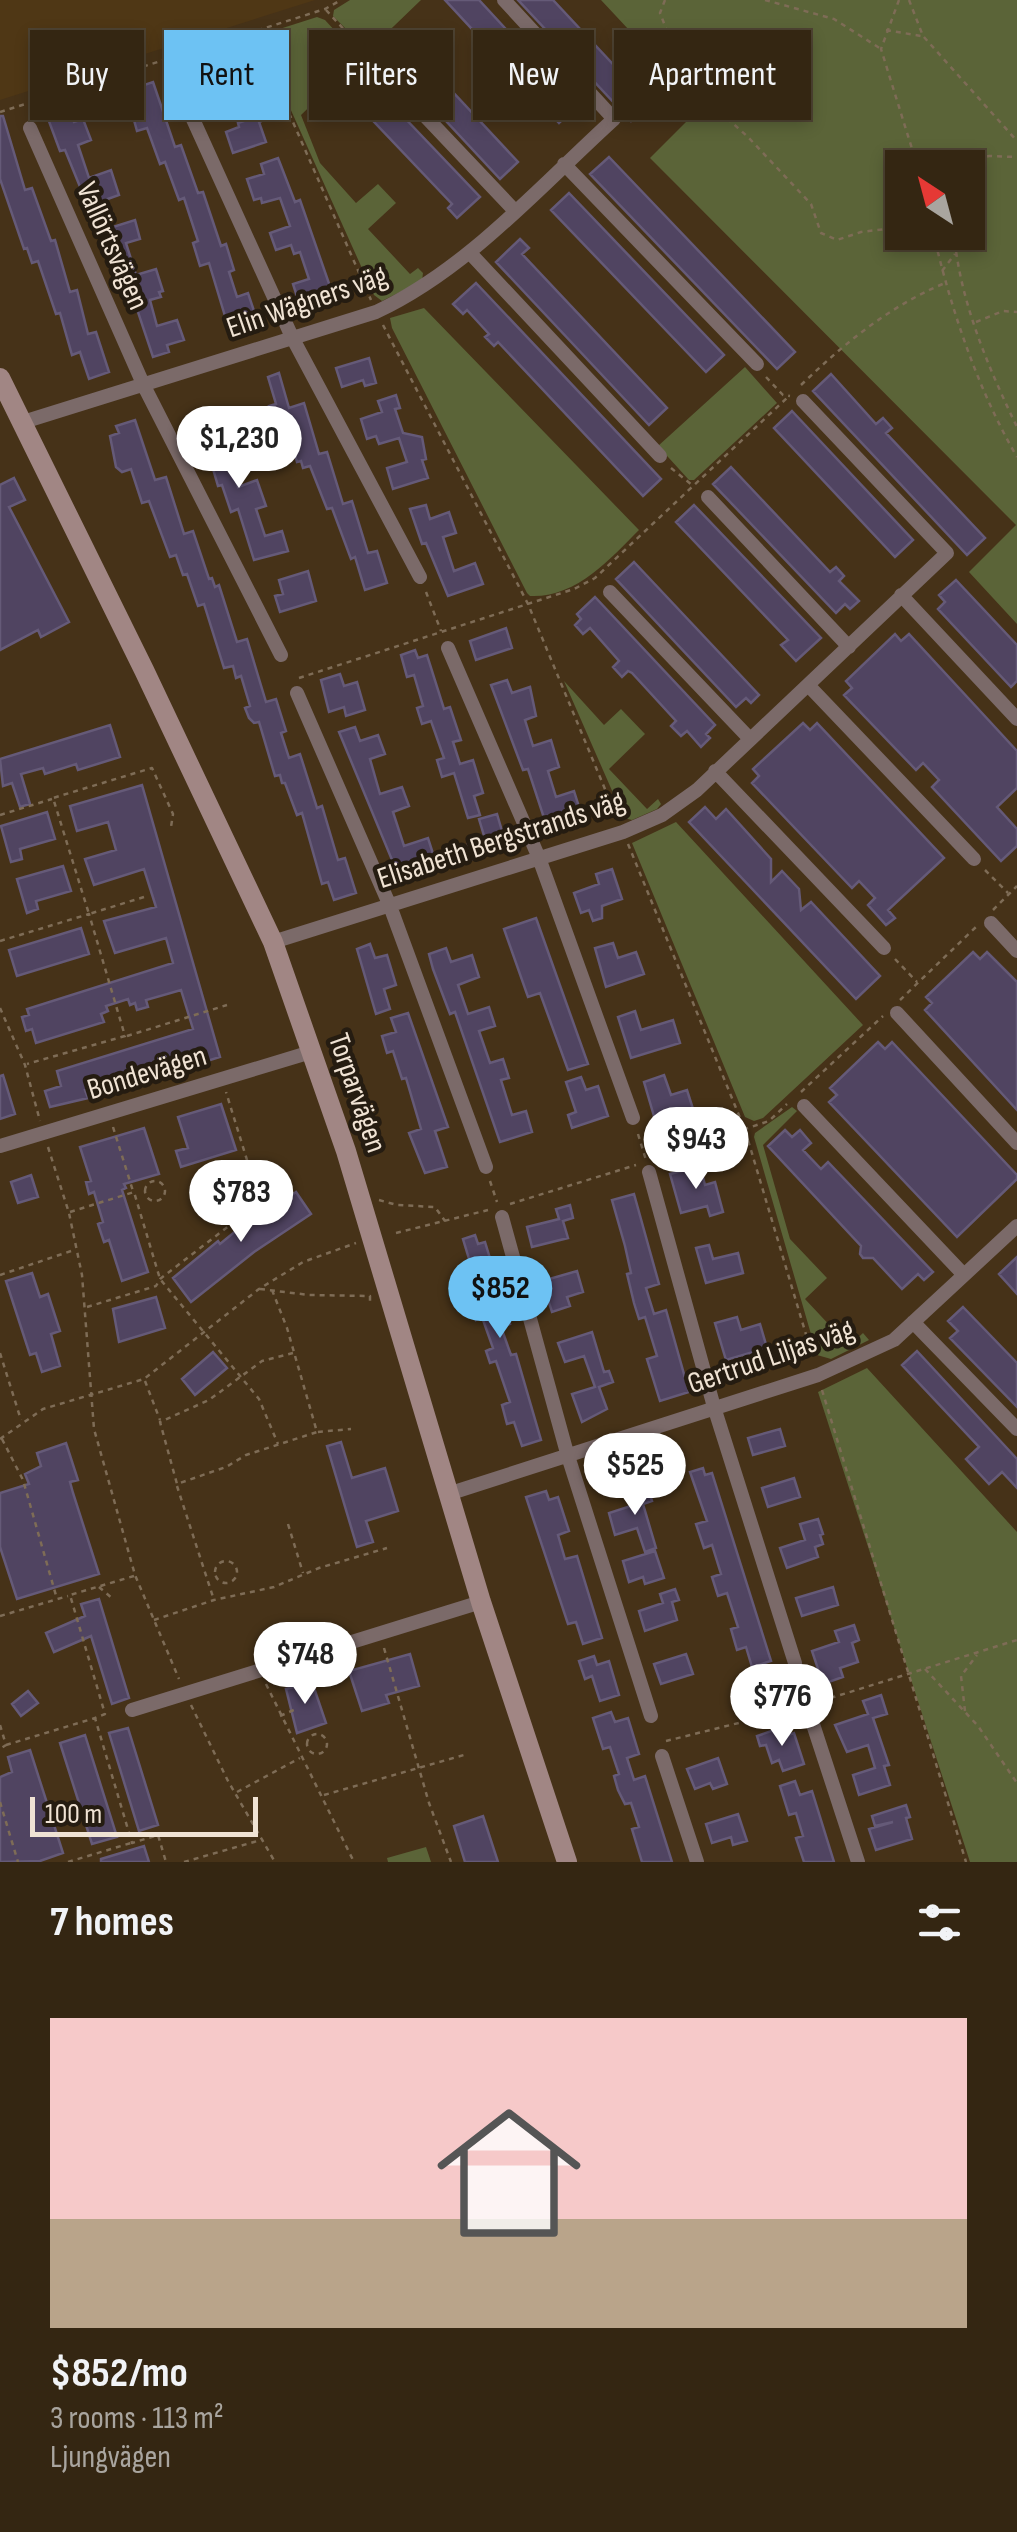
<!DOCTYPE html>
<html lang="en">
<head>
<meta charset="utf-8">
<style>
  body { margin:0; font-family:"Sofia Sans Condensed",sans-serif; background:#3c2e1b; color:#f1f3f6; height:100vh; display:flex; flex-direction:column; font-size:38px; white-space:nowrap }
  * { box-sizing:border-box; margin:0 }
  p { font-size:32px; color:#a9a59f }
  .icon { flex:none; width:55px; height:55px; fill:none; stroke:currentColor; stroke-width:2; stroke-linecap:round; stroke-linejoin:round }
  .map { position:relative; height:1862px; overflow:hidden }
  .drawer { display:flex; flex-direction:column; background:#342612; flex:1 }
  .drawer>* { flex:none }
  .top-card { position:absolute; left:30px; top:30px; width:958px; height:90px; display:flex; gap:20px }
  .needle { width:65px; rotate:324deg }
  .controls { position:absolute; left:885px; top:150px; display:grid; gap:20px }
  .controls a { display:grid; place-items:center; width:100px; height:100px; border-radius:0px; background:#342612; box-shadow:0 5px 15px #0003,0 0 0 2px #4e4332; font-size:50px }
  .scale { position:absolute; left:30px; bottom:25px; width:228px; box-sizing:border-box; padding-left:10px; border:5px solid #f0e3d4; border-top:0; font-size:28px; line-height:35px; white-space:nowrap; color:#f0e3d4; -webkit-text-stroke:8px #251c11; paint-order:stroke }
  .price { position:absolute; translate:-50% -85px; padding:0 22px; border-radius:35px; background:#fff; color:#222; font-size:32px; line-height:65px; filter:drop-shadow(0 2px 5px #0008) }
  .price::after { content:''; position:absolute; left:50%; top:60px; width:30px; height:22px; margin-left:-15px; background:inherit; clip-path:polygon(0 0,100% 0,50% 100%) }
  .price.active { background:#6dc2f3; color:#111 }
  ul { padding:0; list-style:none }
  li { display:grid; align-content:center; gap:20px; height:530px; padding:0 50px }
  li span { display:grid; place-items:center; height:310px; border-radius:0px; color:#555 }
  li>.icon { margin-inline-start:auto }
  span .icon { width:180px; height:180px; fill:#fffc; stroke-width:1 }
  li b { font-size:42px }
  h2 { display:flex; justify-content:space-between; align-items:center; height:120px; padding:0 50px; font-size:42px }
  .pill { padding:0 35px; border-radius:0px; background:#342612; box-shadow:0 5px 15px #0003,0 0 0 2px #4e4332; font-size:35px; line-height:90px }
  .pill.active { background:#6dc2f3; color:#111 }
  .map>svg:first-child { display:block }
</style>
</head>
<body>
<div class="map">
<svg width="1017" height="1862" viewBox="0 0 1017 1862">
  <rect width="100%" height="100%" fill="#463218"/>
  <!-- built -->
  <path fill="#4f3715" d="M0 0H315L0 100Z"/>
  <!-- green -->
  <path fill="#5b6438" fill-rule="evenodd" d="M350 0H421L368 51 333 16 334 10Z
    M601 0H1017V624L969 572 1016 525 650 158 701 107ZM902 168H968V232H902Z
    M317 17 325 20 360 58 301 115 320 163 356 203 378 184 396 203 368 229 410 274 418 268 423 273 422 281 382 301 374 295 263 48 262 41 267 33Z
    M424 308 639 530C609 560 576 598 530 596L527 593 392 328 390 318Z
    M745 367 777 403 694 480H689L658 446Z
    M564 681 604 725 621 709 645 734 609 769 647 809 658 799 661 804 657 809 632 820 624 818Z
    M676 822 863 1025 763 1118 754 1121 745 1117 632 843Z
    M792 1107 797 1111 763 1145 790 1239 827 1278 805 1299 849 1346 863 1333 869 1340 831 1359 817 1355 754 1137 755 1133Z
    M867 1368 1017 1532V1862H970L818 1392Z
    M426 1847 431 1862H388L387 1858Z"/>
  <!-- building -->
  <path fill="#504461" stroke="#655a78" stroke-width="2.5" d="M445 0H479L577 106 559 123Z
    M518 0H553L650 104 631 121Z
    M397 32 518 162 500 179 379 49Z
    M235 56 246 95 211 106 203 82 223 75 218 62Z
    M358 69 480 197 457 218 448 208 452 204 340 86Z
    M153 82 175 147 181 145 198 193 203 192 221 246 226 244 234 270 229 272 237 297 248 293 259 326 238 333 232 314 225 316 209 263 200 266 193 243 198 241 184 198 179 200 165 162 160 164 147 128 137 131 126 91Z
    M260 106 264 120 259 122 266 142 233 153 226 132 239 127 238 123 247 120 244 111Z
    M63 109 66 118 71 116 74 122 83 119 91 140 78 145 89 178 111 170 119 195 102 201 109 221 96 226 65 150 60 151 47 116Z
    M0 116H3L25 190 32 188 51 241 55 240 70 292 77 290 88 334 96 332 109 372 89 379 80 352 72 355 60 313 56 314 38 261 32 263 27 248 24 249 0 179Z
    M609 157 795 352 777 369 590 174Z
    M278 158 295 202 300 200 333 295 330 296 332 301 319 305 317 300 300 306 293 284 309 279 300 252 294 254 291 245 276 250 270 233 290 226 280 198 262 203 261 198 254 200 247 179 264 174 261 164Z
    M569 193 724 355 706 372 551 210Z
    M135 220 140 239 126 243 136 275 156 269 163 291 159 292 161 297 150 300 157 326 177 320 184 340 167 345 169 352 153 357 134 300 128 302 121 281 118 282 100 231Z
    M520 239 529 248 522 254 667 408 649 425 496 262Z
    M476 283 661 479 643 496 498 342 494 346 485 337 489 334 467 310 463 314 453 304Z
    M369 358 376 383 365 386 363 380 342 387 336 368Z
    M279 373 289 408 304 403 319 454 327 452 343 504 352 501 368 553 377 551 387 583 365 590 355 557 351 559 332 508 327 509 310 466 303 468 301 461 297 462 287 429 280 431 277 421H274L269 406 276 404 268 377Z
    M831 374 876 424 883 418 892 428 886 433 985 538 967 555 813 391Z
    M396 395 400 408 395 409 403 433 422 437 426 459 422 460 428 478 393 489 387 468 407 462 399 438 379 444 376 436 367 439 361 419 382 412 378 401Z
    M792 411 913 540 895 557 774 428Z
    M135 420 155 480 166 477 184 534 193 531 209 579 212 578 215 587 219 585 237 642 247 639 266 702 276 699 286 731 281 733 289 758 300 754 317 808 322 806 338 860 345 858 356 893 334 900 328 882 322 884 302 813 297 815 285 783H282L280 775 275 776 259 722 254 723 249 718 245 708 250 706 241 676 236 678 233 666 224 668 204 604 198 606 187 574 183 575 176 555 170 557 149 501 142 503 131 469 122 472 116 467 110 436 119 433 116 426Z
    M215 421 220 437 231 433 239 459 231 462 238 487 257 480 266 506 256 509 265 536 282 531 288 551 254 560 238 509 231 512 222 485 218 486 211 462 205 463 194 428Z
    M731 467 830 572 836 567 844 576 839 581 859 601 850 609 845 604 836 613 713 484Z
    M14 478 25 500 9 507 69 622 41 637 38 630 0 650V485Z
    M426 505 430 519 449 512 456 533 443 537 454 571 475 563 483 584 448 596 426 543 422 544 410 509Z
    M694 505 821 638 796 661 781 645 788 640 676 522Z
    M634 562 759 695 751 703 746 698 736 707 616 579Z
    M308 571 316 601 280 612 275 596 283 594 279 580Z
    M956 580 1017 645V681L1011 687 938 609 945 602 939 595Z
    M595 597 715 725 706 734 710 738 701 747 687 731 681 736 671 726 676 721 632 673 628 671 622 677 613 667 619 661 590 628 583 634 575 625 581 619 577 614Z
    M506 628 512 648 476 660 470 641Z
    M895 634 901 641 909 634 1017 751V788L997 807 1017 829V846L1001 861 932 787 939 780 923 763 916 770 844 695 852 688 846 681Z
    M415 650 418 658 427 655 444 709 450 707 461 740 453 742 460 764 473 760 483 793 474 796 480 815 468 818 454 773 442 777 437 760 444 758 431 721 422 724 417 708 423 706 414 675 407 677 401 655Z
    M340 674 344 686 357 682 365 710 346 716 344 707 329 712 321 680Z
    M507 680 512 693 530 687 536 716 525 720 533 746 551 740 559 767 548 771 556 797 574 791 584 823 562 830 559 821 546 824 528 769 523 770 491 685Z
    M803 723 810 730 817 723 944 858 888 910 895 918 886 925 868 905 875 898 859 881 852 888 752 783 759 776 753 769Z
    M110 725 120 757 78 770 76 764 45 774 43 768 21 774 30 804 20 807 12 783 3 786 0 759Z
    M355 727 360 741 378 735 385 754 370 759 380 794 402 787 409 806 393 812 404 846 428 838 435 860 397 872 339 732Z
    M142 785 220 1057 121 1088 118 1080 85 1090 88 1098 50 1107 45 1091 61 1086 57 1071 193 1029 181 990 146 1000 148 1007 137 1010 135 1003 130 1005 128 999 106 1006 108 1011 101 1014 104 1022 36 1043 32 1029 26 1031 22 1017 29 1015 27 1009 173 963 166 938 115 953 104 921 156 907 144 869 94 885 85 859 116 850 108 822 77 831 70 806Z
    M705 807 716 819 726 809 771 859V882L782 871 799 889 801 910 811 902 880 976 856 999 689 822Z
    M47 812 55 839 20 849 22 859 11 862 1 826Z
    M497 814 507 848 473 859 468 844 485 839 479 819Z
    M63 866 71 891 36 901 38 909 27 913 17 879Z
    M612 869 622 899 602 906V918L593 921 589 910 581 913 574 893 599 884 596 874Z
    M536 918 588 1064 568 1070 540 993 528 997 504 929Z
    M81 928 89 954 17 976 9 950Z
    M613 943 618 958 636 952 644 974 606 987 595 948Z
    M370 944 375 958 387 955 396 985 384 989 390 1009 376 1014 357 949Z
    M446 948 451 962 472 955 479 977 458 985 468 1014 489 1007 495 1026 479 1031 490 1063 503 1059 509 1078 501 1080 512 1115 526 1111 532 1132 500 1142 455 1012 450 1014 433 969 429 954Z
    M973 952 980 959 987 952 1017 982V1110L925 1010 932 1003 926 997Z
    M635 1011 641 1030 673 1020 680 1043 631 1058 618 1017Z
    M408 1013 448 1127 435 1131 447 1167 425 1173 409 1133 421 1129 406 1078 402 1079 393 1051 387 1053 382 1036 396 1032 391 1018Z
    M878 1042 885 1049 892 1042 1017 1175V1179L957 1237 829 1102 837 1095 830 1088Z
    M3 1075 15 1114 0 1119V1076Z
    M664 1075 671 1095 687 1090 693 1109 685 1124 676 1127 665 1120 656 1123 644 1082Z
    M581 1077 586 1090 598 1086 608 1116 572 1128 568 1115 576 1112 566 1082Z
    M221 1104 236 1150 181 1167 176 1151 188 1148 178 1117Z
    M144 1128 159 1174 124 1184 126 1188 122 1190 148 1272 122 1281 109 1240 104 1242 98 1224 103 1222 94 1192 89 1194 86 1182 91 1181 80 1147Z
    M785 1130 792 1137 800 1130 811 1143 803 1150 821 1169 828 1162 933 1272 924 1280 918 1274 902 1289 873 1258H863L860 1254 861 1246 768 1146Z
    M700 1166 705 1185 715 1182 723 1212 710 1216 707 1206 681 1213 670 1174Z
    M31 1175 38 1197 18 1203 11 1182Z
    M296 1192 311 1214 254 1252 191 1302 173 1278 218 1241 220 1244 237 1230 235 1227 284 1196 286 1199Z
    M634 1194 659 1284 646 1288 654 1314 666 1310 689 1392 660 1401 647 1359 657 1356 645 1317 639 1319 634 1303 627 1274 631 1273 625 1246 612 1200Z
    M570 1205 573 1218 563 1221 568 1238 532 1247 527 1227 559 1219 556 1209Z
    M475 1235 478 1244 485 1242 510 1324 501 1327 511 1355 516 1354 541 1440 522 1446 514 1422 507 1424 502 1405 510 1402 496 1361 490 1363 486 1351 493 1348 482 1317 476 1320 468 1296 479 1292 463 1239Z
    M709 1245 713 1259 738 1253 743 1273 706 1283 696 1248Z
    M1017 1257V1294L999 1274Z
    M577 1271 583 1292 567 1297 570 1306 552 1312 542 1281Z
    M32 1273 40 1297 48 1294 60 1331 51 1334 60 1366 42 1372 36 1353 30 1355 6 1281Z
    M156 1297 165 1328 119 1342 113 1309Z
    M963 1307 1017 1363V1407L950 1338 958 1331 948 1321Z
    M737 1317 741 1330 760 1324 767 1348 726 1360 715 1323Z
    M592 1332 604 1372 609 1371 613 1382 599 1387 607 1409 582 1422 572 1394 595 1387 584 1356 565 1362 558 1343Z
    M917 1351 1017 1459V1488L1002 1472 989 1484 966 1459 979 1447 902 1365Z
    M213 1352 227 1368 195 1395 182 1379Z
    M780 1429 785 1446 753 1455 748 1438Z
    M341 1442 352 1478 385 1468 398 1511 366 1521 373 1542 357 1547 327 1446Z
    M66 1443 78 1480 70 1482 73 1493 99 1574 17 1599 0 1547V1493L29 1484 25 1474 41 1466 37 1453Z
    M703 1468 705 1475 712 1473 771 1661 752 1667 746 1647 737 1650 731 1629 738 1627 727 1593 718 1596 712 1577 721 1574 712 1545 704 1548 696 1524 707 1521 690 1472Z
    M794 1478 800 1497 768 1507 762 1488Z
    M647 1486 652 1501 643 1504 656 1548 645 1552 637 1528 615 1535 609 1513 634 1505 630 1491Z
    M546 1491 549 1500 558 1497 569 1531 558 1535 565 1559 577 1556 602 1638 583 1644 576 1622 568 1624 526 1497Z
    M818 1519 823 1534 820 1535 823 1544 815 1547 818 1557 787 1568 780 1548 805 1540 800 1524Z
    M655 1551 664 1578 645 1584 643 1577 629 1582 623 1561Z
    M833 1587 838 1605 802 1616 796 1598Z
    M675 1589 679 1600 672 1602 677 1620 645 1631 639 1611 663 1603 660 1594Z
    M99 1599 129 1698 112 1704 91 1636 54 1652 46 1633 85 1616 81 1604Z
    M854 1625 859 1640 852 1643 858 1662 840 1668 843 1677 823 1684 812 1651 839 1642 835 1631Z
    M410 1654 419 1686 386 1695 389 1703 362 1711 349 1671Z
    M686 1654 693 1674 661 1684 654 1664Z
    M594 1656 597 1665 609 1661 619 1695 600 1701 592 1676 585 1679 579 1661Z
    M312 1682 326 1723 297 1733 286 1689Z
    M28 1691 38 1703 21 1716 12 1704Z
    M881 1695 887 1714 873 1718 889 1765 884 1766 890 1785 859 1795 853 1775 875 1768 868 1745 847 1752 835 1725 868 1714 863 1701Z
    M611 1712 615 1722 628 1718 639 1754 627 1758 634 1780 645 1776 672 1862H642L632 1829 639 1827 631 1803 625 1804 618 1790 614 1776 619 1774 610 1747 603 1749 593 1718Z
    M128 1728 158 1825 139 1831 109 1733Z
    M780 1728 782 1737 794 1733 804 1764 783 1771 779 1760 772 1763 766 1745 760 1746 757 1736Z
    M85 1735 117 1837 92 1844 60 1743Z
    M30 1750 63 1853 40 1861 0 1862V1777L12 1772 8 1757Z
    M718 1758 727 1784 713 1789 710 1783 695 1789 687 1769Z
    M795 1781 800 1795 812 1791 834 1862H804L796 1838 803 1836 796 1813 789 1815 780 1786Z
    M906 1805 910 1817 906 1818 912 1839 876 1850 869 1829 893 1822 875 1826 872 1816Z
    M738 1814 747 1841 733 1845 731 1837 712 1843 706 1824Z
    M483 1816 498 1862H465L454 1826Z
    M144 1846 149 1862H101V1859Z"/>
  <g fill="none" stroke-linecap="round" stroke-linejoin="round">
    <!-- path -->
    <path stroke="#7e6c56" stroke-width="2.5" stroke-dasharray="5 5" stroke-linecap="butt" d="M665 0 660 13 667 31 712 95 717 109 748 137 811 204 821 233 837 240 861 232 902 227
      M765 0 834 19 881 49
      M899 0 881 49 918 168
      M909 0 923 36 1017 141
      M326 10 361 48
      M886 30 921 36
      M253 31 371 300
      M0 112 325 9 341 0
      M961 168 965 162 989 156 1017 157
      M933 232C951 309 977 388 1017 457
      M954 232C959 299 988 367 1017 427
      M942 271 955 254
      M976 322 1003 311 1017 312
      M383 325 528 604 617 818
      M766 377 783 395 790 396
      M801 385C845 343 888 307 945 283
      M671 468 692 485
      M426 592 441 631
      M299 678 574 589 595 578 788 397
      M0 815 52 799
      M628 844 745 1130 813 1358
      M985 870 1008 893
      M144 897 89 914 53 798 152 768 173 814 171 827
      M993 910 1017 886
      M0 941 89 914 125 1036 27 1064
      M895 959 917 982
      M900 1000 977 926
      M0 1008 25 1065 40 1121
      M127 1036 227 1005
      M801 1092 883 1016
      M113 1127 133 1191
      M638 1134 646 1160
      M48 1147 69 1213 82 1275 94 1429 135 1575 179 1679
      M658 1158 769 1121 787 1104
      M145 1191a10 10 0 1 1 20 0a10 10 0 1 1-20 0Z
      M490 1181 497 1202
      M379 1200 397 1205 435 1207 445 1221
      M510 1204 636 1165
      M70 1212 134 1192 160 1279 259 1399 278 1444
      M396 1233 488 1210
      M0 1275 74 1250
      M260 1289 309 1295 370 1296V1304
      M272 1290 287 1328 317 1432 351 1429
      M87 1307 156 1286 160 1279 260 1202 226 1092
      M0 1353 21 1420
      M293 1353 262 1361 209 1400 160 1422 177 1484 226 1467 246 1455 317 1432
      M145 1381 160 1420
      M822 1390 966 1862
      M0 1439 43 1409 144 1379 259 1289 303 1262 356 1243
      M2 1439 23 1480 57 1599
      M177 1486 213 1597
      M288 1524 303 1573
      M215 1572a11 11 0 1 1 22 0a11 11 0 1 1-22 0Z
      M134 1576 70 1595 105 1714 95 1718 132 1843 158 1835 166 1862
      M99 1587 113 1599
      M0 1616 68 1596
      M154 1620 214 1600 274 1587 319 1568 387 1548
      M384 1648 429 1803 451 1862
      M925 1669 978 1726 1017 1783
      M799 1679 806 1700
      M266 1684 354 1862
      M821 1701 1017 1640
      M191 1705 228 1781 275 1862
      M965 1711 961 1676 977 1655
      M280 1716 296 1709
      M0 1725 6 1745 0 1749
      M307 1744a10 10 0 1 1 20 0a10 10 0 1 1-20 0Z
      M666 1741 795 1709
      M6 1745 95 1718
      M237 1792 300 1758
      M324 1795 464 1755
      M0 1802 18 1862
      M68 1862 131 1843
      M184 1862 261 1840"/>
    <!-- street -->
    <path stroke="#7b6a69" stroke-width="14" d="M371 59 514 210
      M177 84 292 337 420 577
      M30 128 144 386 281 655
      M564 164 757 364
      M470 253 660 456
      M20 423 376 312C468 269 539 187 614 119L504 0
      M708 497 849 647
      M610 592 750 739
      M901 595 1017 719
      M448 648 539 858 633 1118
      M808 685 974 859
      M297 693 390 906 486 1167
      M715 771 884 948
      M991 923 1017 951
      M273 942 623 832 662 815 697 790 947 553 803 401
      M897 1013 1017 1143
      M804 1106 964 1275
      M0 1146 311 1052
      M649 1172 714 1407 795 1663
      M502 1217 567 1453 651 1716
      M913 1322 1017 1429
      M448 1494 818 1375 894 1340 1017 1226
      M132 1710 481 1602
      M809 1712 858 1862
      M662 1756 697 1862"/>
    <!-- secondary -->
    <path stroke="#a18684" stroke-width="20" d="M0 378 144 670 273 942 346 1151 481 1602 567 1862"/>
  </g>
  <g text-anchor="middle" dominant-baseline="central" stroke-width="9" stroke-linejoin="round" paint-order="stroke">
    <!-- street labels -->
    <g font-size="30" fill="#f0e3d4" stroke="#251c11">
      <text transform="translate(112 246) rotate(66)">Vallörtsvägen</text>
      <text transform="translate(307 302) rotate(-19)">Elin Wägners väg</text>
      <text transform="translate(501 840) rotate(-18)">Elisabeth Bergstrands väg</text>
      <text transform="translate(147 1073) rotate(-17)">Bondevägen</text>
      <text transform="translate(357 1093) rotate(71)">Torparvägen</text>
      <text transform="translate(771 1357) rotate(-19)">Gertrud Liljas väg</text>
    </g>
  </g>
</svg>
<div class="controls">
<a><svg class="needle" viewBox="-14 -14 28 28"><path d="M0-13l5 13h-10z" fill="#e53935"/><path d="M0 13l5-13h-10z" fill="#a9a59f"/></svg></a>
</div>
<div class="scale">100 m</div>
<b class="price" style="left:239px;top:491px">$1,230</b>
<b class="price" style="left:696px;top:1192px">$943</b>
<b class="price" style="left:241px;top:1245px">$783</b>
<b class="price active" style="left:500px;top:1341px">$852</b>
<b class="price" style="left:635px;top:1518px">$525</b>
<b class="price" style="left:305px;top:1707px">$748</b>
<b class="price" style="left:782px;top:1749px">$776</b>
<div class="top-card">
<a class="pill">Buy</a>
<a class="pill active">Rent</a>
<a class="pill">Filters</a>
<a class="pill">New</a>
<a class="pill">Apartment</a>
</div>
</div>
<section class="drawer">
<h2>7 homes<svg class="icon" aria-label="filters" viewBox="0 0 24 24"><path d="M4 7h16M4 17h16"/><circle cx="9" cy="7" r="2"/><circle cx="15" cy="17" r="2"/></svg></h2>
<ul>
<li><span style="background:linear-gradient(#f6c9c9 65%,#b9a48a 0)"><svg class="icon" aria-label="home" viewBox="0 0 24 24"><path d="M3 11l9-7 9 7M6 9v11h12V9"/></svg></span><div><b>$852/mo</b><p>3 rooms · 113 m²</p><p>Ljungvägen</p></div></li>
</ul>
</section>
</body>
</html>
